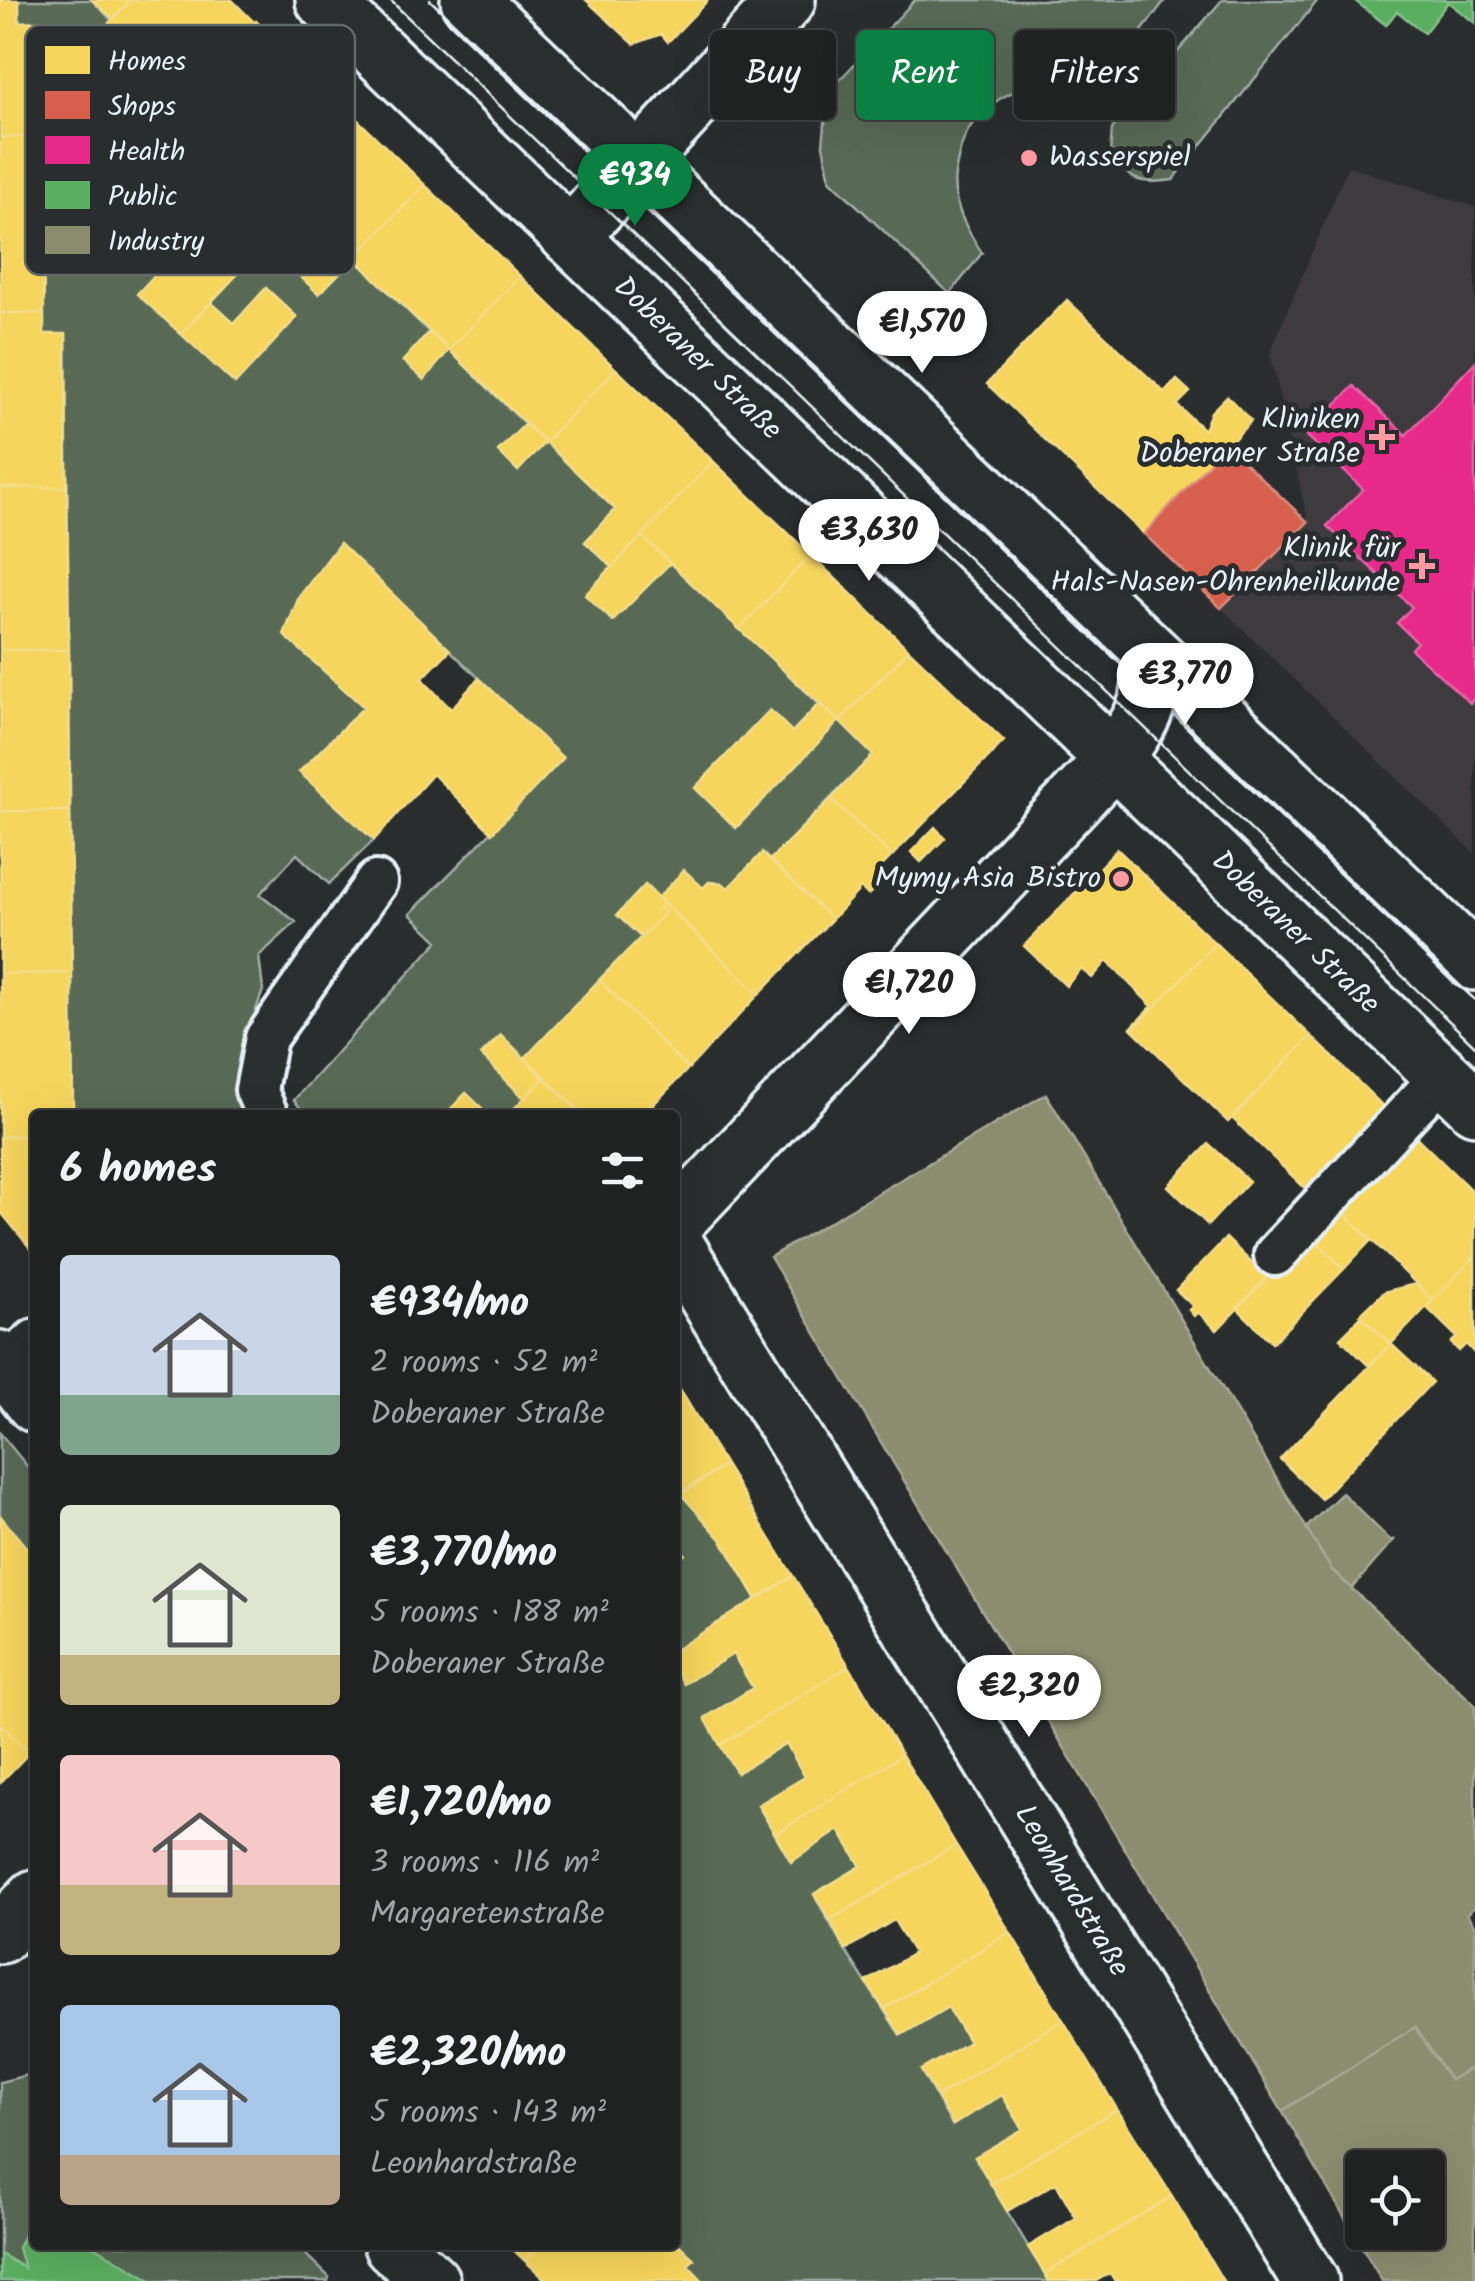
<!DOCTYPE html>
<html lang="en">
<head>
<meta charset="utf-8">
<style>
  body { margin:0; font-family:Kalam,sans-serif; background:#282a2a; color:#f1f3f6; height:100vh; display:flex; flex-direction:column; font-size:38px; white-space:nowrap }
  * { box-sizing:border-box; margin:0 }
  p { font-size:32px; color:#a2a4a5 }
  .icon { flex:none; width:55px; height:55px; fill:none; stroke:currentColor; stroke-width:2; stroke-linecap:round; stroke-linejoin:round }
  .map { position:relative; flex:1; overflow:hidden }
  .drawer { position:absolute; left:30px; top:1110px; width:650px; height:1140px; display:flex; flex-direction:column; background:#202222; border-radius:10px; box-shadow:0 10px 40px #0002,0 0 0 2px #3d3f40 }
  .drawer>* { flex:none }
  .banner { position:absolute; left:710px; top:30px; width:615px; height:90px; display:flex; gap:20px }
  .tools { position:absolute; left:1345px; top:2150px; display:grid; gap:20px }
  .tools a { display:grid; place-items:center; width:100px; height:100px; border-radius:10px; background:#202222; box-shadow:0 10px 40px #0002,0 0 0 2px #3d3f40; font-size:50px }
  .price { position:absolute; translate:-50% -85px; padding:0 22px; border-radius:35px; background:#fff; color:#222; font-size:32px; line-height:65px; filter:drop-shadow(0 2px 5px #0008) }
  .price::after { content:''; position:absolute; left:50%; top:60px; width:30px; height:22px; margin-left:-15px; background:inherit; clip-path:polygon(0 0,100% 0,50% 100%) }
  .price.active { background:#0b8043; color:#fff }
  ul { padding:0; list-style:none }
  li { display:flex; align-items:center; gap:30px; height:250px; padding:0 30px }
  li span { display:grid; place-items:center; flex:none; width:280px; height:200px; border-radius:10px; color:#555 }
  li>.icon { margin-inline-start:auto }
  span .icon { width:120px; height:120px; fill:#fffc; stroke-width:1 }
  li b { font-size:42px }
  h2 { display:flex; justify-content:space-between; align-items:center; height:120px; padding:0 30px; font-size:42px }
  .pill { padding:0 35px; border-radius:10px; background:#202222; box-shadow:0 10px 40px #0002,0 0 0 2px #3d3f40; font-size:35px; line-height:90px }
  .pill.active { background:#0b8043; color:#fff }
  .map>svg:first-child { display:block }
</style>
</head>
<body>
<div class="map">
<svg width="1475" height="2281" viewBox="0 0 1475 2281">
  <rect width="100%" height="100%" fill="#2a2d2e"/>
  <filter id="ink" filterUnits="userSpaceOnUse"><feTurbulence type="fractalNoise" baseFrequency=".01" numOctaves="2"/><feDisplacementMap in="SourceGraphic" scale="20" xChannelSelector="R" yChannelSelector="G"/><feConvolveMatrix kernelMatrix="1 2 1 2 8 2 1 2 1" color-interpolation-filters="sRGB"/></filter>
  <g filter="url(#ink)">
    <!-- built -->
    <path fill="#3e3a3d" d="M1348 166 1475 207V854L1221 608 1308 521 1270 353Z"/>
    <!-- green -->
    <path fill="#596b55" stroke="#a0aea6" stroke-width="2.5" d="M19 0H92L184 96 126 157 139 171 173 137 224 183 254 153 264 161 260 166 327 232 293 269 319 294 354 258 429 332 404 361 449 350 525 424 499 451 518 471 545 442 615 509 585 542 612 567 586 595 612 621 670 563 819 704 792 732 770 710 695 788 736 828 839 721 873 755 770 860 762 854 728 888 722 883 709 882 703 888 684 871 658 898 617 915 641 937 525 1058 501 1035 481 1055 524 1098 508 1115H487L466 1093 445 1115H306L294 1100 438 941 410 914 563 759 340 544 299 597 284 635 364 707 300 772 374 840 329 884 297 854 260 894 296 922 259 956 263 990 240 1055 246 1115H73L66 335 44 334 40 22H19Z
      M915 0H1165L1100 88C1057 71 993 88 969 129 962 140 957 162 955 174 951 203 967 230 982 253L950 294 830 180 823 145 828 92Z
      M1222 0H1318L1173 180C1139 185 1130 181 1110 154L1112 129Z
      M0 1433 35 1476V1549L30 1552 0 1515Z
      M680 1493 721 1539 757 1599 675 1650V1564L685 1554 675 1544V1499Z
      M733 1654 753 1688 705 1718 737 1772 786 1743 805 1777 758 1806 791 1861 839 1830 861 1866 814 1895 845 1950 900 2035 948 2007 969 2042 921 2071 952 2125 1002 2095 1023 2129 975 2158 1049 2281H703L688 2265 693 2258 675 2241V1668L684 1683Z
      M35 2073V2245H296L329 2277 328 2281H0V2082Z"/>
    <!-- homes -->
    <path fill="#f6d55c" stroke="#f2dd8b" stroke-width="2.5" d="M0 0H19V22L40 21 42 136 0 137Z
      M92 0H131L113 19Z
      M131 0H232L255 23 184 96 108 24Z
      M586 0H708L668 42 661 34 634 44Z
      M256 21 330 93 264 161 189 88Z
      M330 93 425 185 354 258 260 166Z
      M42 136 44 313H0V137Z
      M425 185 520 276 449 350 354 258Z
      M208 218 252 259 181 334 137 294Z
      M327 232 354 258 319 294 292 269Z
      M520 276 616 369 545 442 449 350Z
      M266 288 297 317 235 384 181 334 211 302 234 323Z
      M1067 300 1164 392 1177 380 1190 392 1177 405 1204 430 1211 412 1227 396 1251 421 1144 534 987 384Z
      M0 313H44V334H66L67 487 0 488Z
      M429 332 449 350 424 380 403 361Z
      M616 369 713 461 612 567 585 542 615 509 545 442Z
      M525 424 545 442 518 471 498 451Z
      M713 461 811 555 739 629 642 536Z
      M67 487 69 650H0V488Z
      M642 536 670 563 613 621 585 595Z
      M340 543 450 650 422 679 451 709 479 678 563 758 492 833 433 774 374 840 299 772 364 707 284 635 299 597Z
      M811 555 909 650 839 721 739 629Z
      M0 650H69L70 811H0Z
      M909 650 1004 741 892 856 831 799 873 755 839 721Z
      M819 704 839 721 736 828 695 788 770 710 792 732Z
      M831 799 892 856 880 868 888 876 868 895 861 888 832 919 770 860Z
      M0 811H70L72 973 0 974Z
      M935 827 945 838 921 862 911 852Z
      M1117 849 1215 943 1133 1030 1131 1028 1152 1006 1107 961 1092 978 1081 969 1066 986 1024 946Z
      M762 853 832 919 759 994 658 898 684 870 703 888 709 882 722 883 728 888Z
      M645 885 664 903 659 908 665 913 641 937 617 915Z
      M664 903 759 994 688 1069 599 980 665 913 659 908Z
      M1215 943 1311 1036 1228 1122 1133 1030Z
      M72 973 73 1115H35V1136H0V974Z
      M599 980 688 1069 643 1115H583L525 1058Z
      M501 1035 544 1078 524 1098 481 1055Z
      M1311 1036 1387 1110 1309 1192 1232 1118Z
      M544 1078 583 1115H508Z
      M466 1093 487 1113V1115H445Z
      M1409 1130 1475 1194V1256L1433 1300 1336 1205Z
      M0 1136H35V1254L0 1211Z
      M1209 1144 1249 1181 1208 1225 1168 1186Z
      M1336 1205 1371 1240 1344 1269 1309 1234Z
      M1309 1234 1344 1269 1272 1343 1237 1308Z
      M1226 1238 1267 1278 1217 1330 1198 1312 1194 1316 1189 1310 1193 1306 1176 1290Z
      M1475 1256V1354L1466 1344 1459 1351 1451 1343 1457 1337 1426 1307Z
      M1416 1284 1433 1300 1391 1344 1360 1315 1384 1292Z
      M1361 1317 1391 1344 1369 1366 1340 1338Z
      M1391 1344 1432 1382 1321 1499 1280 1459Z
      M675 1381 725 1465 675 1499Z
      M725 1465 793 1576 757 1599 721 1539 680 1493Z
      M0 1516 30 1552 35 1549V1747L29 1753 0 1723Z
      M675 1544 685 1554 675 1564Z
      M793 1576 849 1666 720 1745 705 1718 753 1688 733 1654 684 1684 675 1668V1650Z
      M849 1666 902 1755 775 1834 758 1805 805 1777 786 1743 737 1773 720 1745Z
      M0 1723 29 1753 0 1783Z
      M902 1755 956 1845 830 1920 814 1894 861 1866 839 1830 791 1862 775 1834Z
      M956 1845 1010 1932 884 2009 866 1982 914 1953 894 1920 845 1950 830 1920Z
      M1010 1932 1063 2020 937 2097 921 2070 969 2042 948 2007 901 2035 884 2009Z
      M1063 2020 1117 2109 991 2184 975 2157 1023 2129 1002 2095 953 2125 937 2097Z
      M1117 2109 1172 2196 1045 2274 1028 2247 1076 2218 1056 2183 1007 2211 991 2184Z
      M1172 2196 1223 2281H1115L1110 2273 1096 2281H1049L1045 2274Z
      M675 2241 694 2259 688 2265 703 2281H547L525 2261 540 2245H675Z
      M508 2245H540L525 2261Z"/>
    <!-- shops -->
    <path fill="#d6604d" stroke="#db8c80" stroke-width="2.5" d="M1226 445 1308 522 1221 608 1144 534Z"/>
    <!-- health -->
    <path fill="#e7298a" stroke="#e765ab" stroke-width="2.5" d="M1475 362V698L1470 703 1411 649 1417 642 1397 623 1412 607 1327 526 1363 489 1306 435 1354 386 1406 435Z"/>
    <!-- public -->
    <path fill="#5aae61" stroke="#85c28e" stroke-width="2.5" d="M1354 0H1475V23L1448 2 1424 33 1397 11 1386 25Z
      M35 2224V2245H92L153 2281H0V2254L24 2268 18 2248 29 2225Z"/>
    <!-- industry -->
    <path fill="#8c8c6e" stroke="#a8aa97" stroke-width="2.5" fill-rule="evenodd" d="M1046 1094 1331 1569 1475 1705V1906L1467 1914 1475 1927V2066L1450 2080 1415 2027 1282 2111 770 1257Z
      M1342 1493 1391 1541 1395 1539 1352 1588 1331 1569 1306 1528Z
      M1415 2027 1450 2080 1475 2066V2281H1382L1282 2111ZM1362 2168H1428V2232H1362Z"/>
    <g fill="none" stroke-linecap="round" stroke-linejoin="round">
      <defs>
        <path id="lane" d="M267 1115 256 1090 266 1038 376 882
          M1275 1255 1443 1075
          M5 1365 35 1340"/>
        <path id="street" d="M570 237 787 0
          M675 1222 1113 760C1141 723 1152 705 1154 658
          M675 1244 1310 2281
          M0 1359 35 1404
          M0 1935 35 1898
          M392 2245 431 2281"/>
        <path id="secondary" d="M324 0 1475 1106
          M469 0 1475 962"/>
      </defs>
      <!-- lane casing -->
      <use href="#lane" stroke="#e8f1f8" stroke-width="48"/>
      <!-- street casing -->
      <use href="#street" stroke="#e8f1f8" stroke-width="62"/>
      <!-- secondary casing -->
      <use href="#secondary" stroke="#e8f1f8" stroke-width="62"/>
      <!-- lane -->
      <use href="#lane" stroke="#2a2d2e" stroke-width="40"/>
      <!-- street -->
      <use href="#street" stroke="#2a2d2e" stroke-width="55"/>
      <!-- secondary -->
      <use href="#secondary" stroke="#2a2d2e" stroke-width="55"/>
      <!-- tram -->
      <path stroke="#e8f1f8" stroke-width="2.5" d="M390 0 1475 1046
        M430 0 1475 1000"/>
    </g>
  </g>
  <!-- markers -->
  <g fill="#ff9aa2" stroke="#2a2d2e" stroke-width="4">
    <circle cx="1029" cy="158" r="10"/>
    <path d="M1377 422h10v10h10v10h-10v10h-10v-10h-10v-10h10z"/>
    <path d="M1417 551h10v10h10v10h-10v10h-10v-10h-10v-10h10z"/>
    <circle cx="1121" cy="879" r="10"/>
  </g>
  <g text-anchor="middle" dominant-baseline="central" stroke-width="10" stroke-linejoin="round" paint-order="stroke">
    <!-- poi labels -->
    <g font-size="30" fill="#e8f1f8" stroke="#2a2d2e" text-anchor="end">
      <text x="1049" y="158" text-anchor="start">Wasserspiel</text>
      <text x="1360" y="420">Kliniken<tspan x="1360" dy="34">Doberaner Straße</tspan></text>
      <text x="1400" y="549">Klinik für<tspan x="1400" dy="34">Hals-Nasen-Ohrenheilkunde</tspan></text>
      <text x="1101" y="879">Mymy Asia Bistro</text>
    </g>
    <!-- street labels -->
    <g font-size="30" fill="#e8f1f8" stroke="#2a2d2e">
      <text transform="translate(697 359) rotate(44)">Doberaner Straße</text>
      <text transform="translate(1295 933) rotate(44)">Doberaner Straße</text>
      <text transform="translate(1071 1891) rotate(59)">Leonhardstraße</text>
    </g>
  </g>
  <!-- legend -->
  <rect x="25" y="25" width="330" height="250" rx="15" fill="#2a2d2e" stroke="#63686b" stroke-width="2.5"/>
  <rect x="45" y="46" width="45" height="28" fill="#f6d55c"/>
  <rect x="45" y="91" width="45" height="28" fill="#d6604d"/>
  <rect x="45" y="136" width="45" height="28" fill="#e7298a"/>
  <rect x="45" y="181" width="45" height="28" fill="#5aae61"/>
  <rect x="45" y="226" width="45" height="28" fill="#8c8c6e"/>
  <g font-size="28" fill="#e8f1f8">
    <text x="108" y="70">Homes</text>
    <text x="108" y="115">Shops</text>
    <text x="108" y="160">Health</text>
    <text x="108" y="205">Public</text>
    <text x="108" y="250">Industry</text>
  </g>
</svg>
<div class="tools">
<a><svg class="icon" aria-label="locate" viewBox="0 0 24 24"><circle cx="12" cy="12" r="6"/><path d="M12 2v4M12 18v4M2 12h4M18 12h4"/></svg></a>
</div>
<b class="price active" style="left:635px;top:229px">€934</b>
<b class="price" style="left:922px;top:376px">€1,570</b>
<b class="price" style="left:869px;top:584px">€3,630</b>
<b class="price" style="left:1185px;top:728px">€3,770</b>
<b class="price" style="left:909px;top:1037px">€1,720</b>
<b class="price" style="left:1029px;top:1740px">€2,320</b>
<div class="banner">
<a class="pill">Buy</a>
<a class="pill active">Rent</a>
<a class="pill">Filters</a>
</div>
<section class="drawer">
<h2>6 homes<svg class="icon" aria-label="filters" viewBox="0 0 24 24"><path d="M4 7h16M4 17h16"/><circle cx="9" cy="7" r="2"/><circle cx="15" cy="17" r="2"/></svg></h2>
<ul>
<li><span style="background:linear-gradient(#c9d6e8 70%,#7fa58c 0)"><svg class="icon" aria-label="home" viewBox="0 0 24 24"><path d="M3 11l9-7 9 7M6 9v11h12V9"/></svg></span><div><b>€934/mo</b><p>2 rooms · 52 m²</p><p>Doberaner Straße</p></div></li>
<li><span style="background:linear-gradient(#dfe7d0 75%,#c2b280 0)"><svg class="icon" aria-label="home" viewBox="0 0 24 24"><path d="M3 11l9-7 9 7M6 9v11h12V9"/></svg></span><div><b>€3,770/mo</b><p>5 rooms · 188 m²</p><p>Doberaner Straße</p></div></li>
<li><span style="background:linear-gradient(#f6c9c9 65%,#c2b280 0)"><svg class="icon" aria-label="home" viewBox="0 0 24 24"><path d="M3 11l9-7 9 7M6 9v11h12V9"/></svg></span><div><b>€1,720/mo</b><p>3 rooms · 116 m²</p><p>Margaretenstraße</p></div></li>
<li><span style="background:linear-gradient(#a9c7e8 75%,#b9a48a 0)"><svg class="icon" aria-label="home" viewBox="0 0 24 24"><path d="M3 11l9-7 9 7M6 9v11h12V9"/></svg></span><div><b>€2,320/mo</b><p>5 rooms · 143 m²</p><p>Leonhardstraße</p></div></li>
</ul>
</section>
</div>
</body>
</html>
